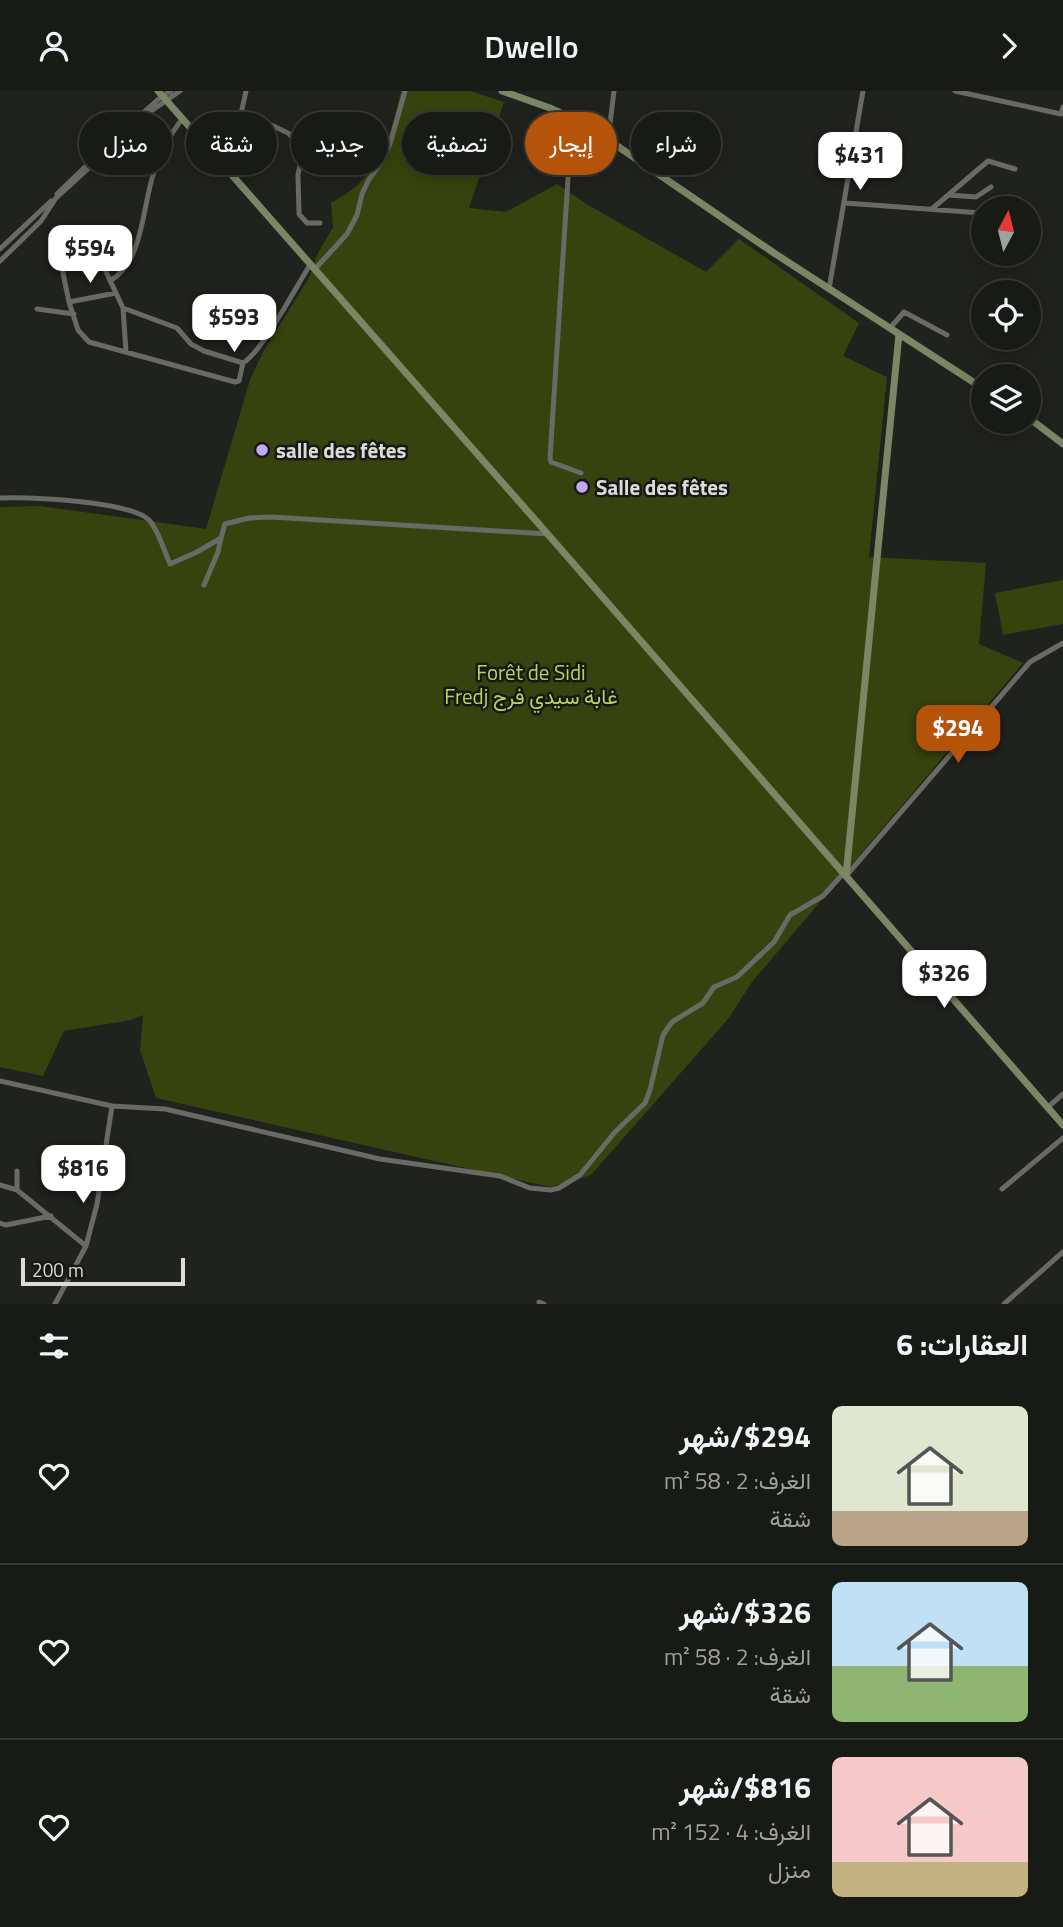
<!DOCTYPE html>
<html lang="ar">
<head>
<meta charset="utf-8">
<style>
  body { margin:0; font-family:"Titillium Web",Vazirmatn,sans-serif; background:#252723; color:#f1f3f6; direction:rtl; height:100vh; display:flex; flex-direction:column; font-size:26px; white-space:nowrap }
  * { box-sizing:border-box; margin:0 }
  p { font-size:23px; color:#9fa1a1 }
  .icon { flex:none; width:38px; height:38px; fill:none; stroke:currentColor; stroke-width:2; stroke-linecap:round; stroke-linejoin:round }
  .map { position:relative; height:1213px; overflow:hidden; direction:ltr }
  .drawer { display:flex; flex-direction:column; background:#181a16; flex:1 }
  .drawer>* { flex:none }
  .top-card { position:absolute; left:21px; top:21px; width:700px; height:63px; direction:rtl; display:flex; gap:14px }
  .needle { width:46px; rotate:7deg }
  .buttons { position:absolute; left:971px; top:105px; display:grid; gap:14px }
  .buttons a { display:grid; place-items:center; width:70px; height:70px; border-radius:50%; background:#181a16; box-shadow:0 4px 18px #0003,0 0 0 2px #363835; font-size:35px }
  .scale { position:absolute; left:21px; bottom:18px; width:164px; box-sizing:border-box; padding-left:7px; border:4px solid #dbdcd9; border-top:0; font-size:19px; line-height:24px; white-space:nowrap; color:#dbdcd9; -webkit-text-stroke:5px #171814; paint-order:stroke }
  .price { position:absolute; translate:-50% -60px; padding:0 16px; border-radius:14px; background:#fff; color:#222; font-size:23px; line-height:46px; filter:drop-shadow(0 2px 4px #0008) }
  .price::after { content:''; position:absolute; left:50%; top:42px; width:21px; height:16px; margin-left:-10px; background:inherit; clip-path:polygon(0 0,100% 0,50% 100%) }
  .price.current { background:#b45309; color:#fff }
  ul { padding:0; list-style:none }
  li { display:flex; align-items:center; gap:21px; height:175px; padding:0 35px }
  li+li { border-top:2px solid #363835 }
  li span { display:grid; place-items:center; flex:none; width:196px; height:140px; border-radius:10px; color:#555 }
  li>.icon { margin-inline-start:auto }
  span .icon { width:84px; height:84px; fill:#fffc; stroke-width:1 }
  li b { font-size:30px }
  h2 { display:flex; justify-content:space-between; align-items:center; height:84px; padding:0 35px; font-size:30px }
  .pill { padding:0 24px; border-radius:32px; background:#181a16; box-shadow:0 4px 18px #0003,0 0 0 2px #363835; font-size:24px; line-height:63px }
  .pill.current { background:#b45309; color:#fff }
  header { display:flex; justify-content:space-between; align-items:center; height:91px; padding:0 35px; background:#181a16; font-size:32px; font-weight:600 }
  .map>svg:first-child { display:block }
</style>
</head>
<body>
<header><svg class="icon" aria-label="forward" viewBox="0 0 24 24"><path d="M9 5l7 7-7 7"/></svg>Dwello<svg class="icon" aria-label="person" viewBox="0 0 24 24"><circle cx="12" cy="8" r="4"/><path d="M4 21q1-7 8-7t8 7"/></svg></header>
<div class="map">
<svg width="1063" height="1213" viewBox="0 0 1063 1213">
  <rect width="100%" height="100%" fill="#20221e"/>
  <!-- green -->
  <path fill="#37430e" d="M401 0H470L504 11 469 117 506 121 557 93 588 114 706 181 739 148 859 232 843 265 887 286 869 466 986 472 979 553 1023 572 752 891 728 928 591 1084 550 1096 156 1007 140 959 143 924 131 929 64 940 43 985 0 976V416L40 415 206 438 250 289 263 261 310 185 317 164 333 136 331 112C380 86 389 51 401 0Z
    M1063 489V533L1003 544 995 502Z"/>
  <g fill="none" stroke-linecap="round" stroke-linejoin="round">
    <!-- minor -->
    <path stroke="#696a65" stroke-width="5" d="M955 0 1061 23 1063 16
      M242 20 288 42 299 53 302 63 298 84 299 123 307 132H320
      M577 30 569 72 550 367 551 371 581 382
      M236 36 241 23 246 0
      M608 49 614 0
      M57 103 119 43 162 5 171 0
      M949 104 976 106 991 96
      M845 112 981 122 984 127
      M933 117 988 70 1015 78
      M0 158 51 110
      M0 170 41 130 56 107 154 18 180 0
      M314 179 347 143 357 124 362 103 368 90 382 70 390 53 405 0
      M110 190C144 170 142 115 154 81 161 60 169 45 182 28
      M829 198 863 0
      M69 211 116 202
      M123 217 177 237 191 253 204 260 243 272
      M37 218 74 223
      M890 237 904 221 947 244
      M126 261 123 217 101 170 86 155 61 144 63 182 69 211 78 239 89 251 235 291 239 290 243 272C261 262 297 194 310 174
      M0 407C29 406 130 410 149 429 159 440 164 460 170 473L197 461 221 447 225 433 249 427 272 426 548 443
      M204 494 218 461 221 447
      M846 785 1030 571 1063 552
      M0 990 112 1015 165 1018 380 1068 500 1085 530 1097 551 1099 559 1097 580 1084 615 1041 645 1012 650 999 663 944 672 931 703 912 714 896 737 886 774 851 790 824 823 805 841 785
      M1048 1016 1063 1003
      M17 1080V1099L86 1155
      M0 1094 17 1099
      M1002 1098 1063 1047
      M0 1132 6 1134 51 1125
      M539 1211 544 1213
      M55 1213 86 1155 97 1113 112 1015
      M1004 1213 1063 1161"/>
    <!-- secondary -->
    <path stroke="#7c8564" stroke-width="7" d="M158 0 545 440 1063 1034
      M502 0 550 17 588 35 774 162 984 298
      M1029 327 1063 353
      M846 785 899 243"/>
  </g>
  <!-- markers -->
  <g fill="#c4a7f1" stroke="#171814" stroke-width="2.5">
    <circle cx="262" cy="359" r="7"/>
    <circle cx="582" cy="396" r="7"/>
  </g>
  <g text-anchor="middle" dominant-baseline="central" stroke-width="5" stroke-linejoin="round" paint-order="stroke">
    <!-- poi labels -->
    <g font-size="21" font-weight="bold" fill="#dbdcd9" stroke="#171814" text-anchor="start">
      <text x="276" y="359">salle des fêtes</text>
      <text x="596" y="396">Salle des fêtes</text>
    </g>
    <!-- park labels -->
    <g font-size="21" fill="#b6d658" stroke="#171814">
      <text x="531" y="581">Forêt de Sidi<tspan x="531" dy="24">Fredj غابة سيدي فرج</tspan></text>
    </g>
  </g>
</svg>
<div class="buttons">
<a><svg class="needle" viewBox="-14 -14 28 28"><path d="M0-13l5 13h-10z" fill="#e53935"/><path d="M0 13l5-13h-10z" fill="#9fa1a1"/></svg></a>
<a><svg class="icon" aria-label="locate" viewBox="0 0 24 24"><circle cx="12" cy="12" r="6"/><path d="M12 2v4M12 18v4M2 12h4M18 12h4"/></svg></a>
<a><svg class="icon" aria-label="layers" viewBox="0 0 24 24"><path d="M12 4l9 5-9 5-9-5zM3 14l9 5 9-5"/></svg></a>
</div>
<div class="scale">200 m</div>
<b class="price" style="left:860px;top:101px">$431</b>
<b class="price" style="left:90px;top:194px">$594</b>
<b class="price" style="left:234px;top:263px">$593</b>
<b class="price current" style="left:958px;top:674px">$294</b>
<b class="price" style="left:944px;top:919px">$326</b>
<b class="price" style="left:83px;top:1114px">$816</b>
<div class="top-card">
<a class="pill">شراء</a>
<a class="pill current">إيجار</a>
<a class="pill">تصفية</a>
<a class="pill">جديد</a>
<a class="pill">شقة</a>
<a class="pill">منزل</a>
</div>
</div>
<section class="drawer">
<h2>العقارات: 6<svg class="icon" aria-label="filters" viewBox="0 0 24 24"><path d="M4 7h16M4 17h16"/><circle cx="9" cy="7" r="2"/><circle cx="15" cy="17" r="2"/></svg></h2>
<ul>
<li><span style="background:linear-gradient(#dfe7d0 75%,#b9a48a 0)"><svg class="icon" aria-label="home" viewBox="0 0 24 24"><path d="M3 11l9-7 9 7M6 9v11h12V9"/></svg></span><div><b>$294/شهر</b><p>الغرف: 2 · 58 m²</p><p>شقة</p></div><svg class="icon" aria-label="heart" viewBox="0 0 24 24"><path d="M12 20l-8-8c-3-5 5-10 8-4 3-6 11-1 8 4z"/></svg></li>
<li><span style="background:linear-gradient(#bfe0f5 60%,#8fb573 0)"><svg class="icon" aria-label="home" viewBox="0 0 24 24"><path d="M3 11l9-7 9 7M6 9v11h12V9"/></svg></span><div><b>$326/شهر</b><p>الغرف: 2 · 58 m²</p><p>شقة</p></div><svg class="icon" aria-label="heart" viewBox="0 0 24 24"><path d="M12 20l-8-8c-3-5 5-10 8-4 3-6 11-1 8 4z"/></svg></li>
<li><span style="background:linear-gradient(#f6c9c9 75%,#c2b280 0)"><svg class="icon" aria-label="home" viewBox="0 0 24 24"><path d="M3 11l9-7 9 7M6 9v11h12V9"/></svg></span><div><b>$816/شهر</b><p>الغرف: 4 · 152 m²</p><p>منزل</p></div><svg class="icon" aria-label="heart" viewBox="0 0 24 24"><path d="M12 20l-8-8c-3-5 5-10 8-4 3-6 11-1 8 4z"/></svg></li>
</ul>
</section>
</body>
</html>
